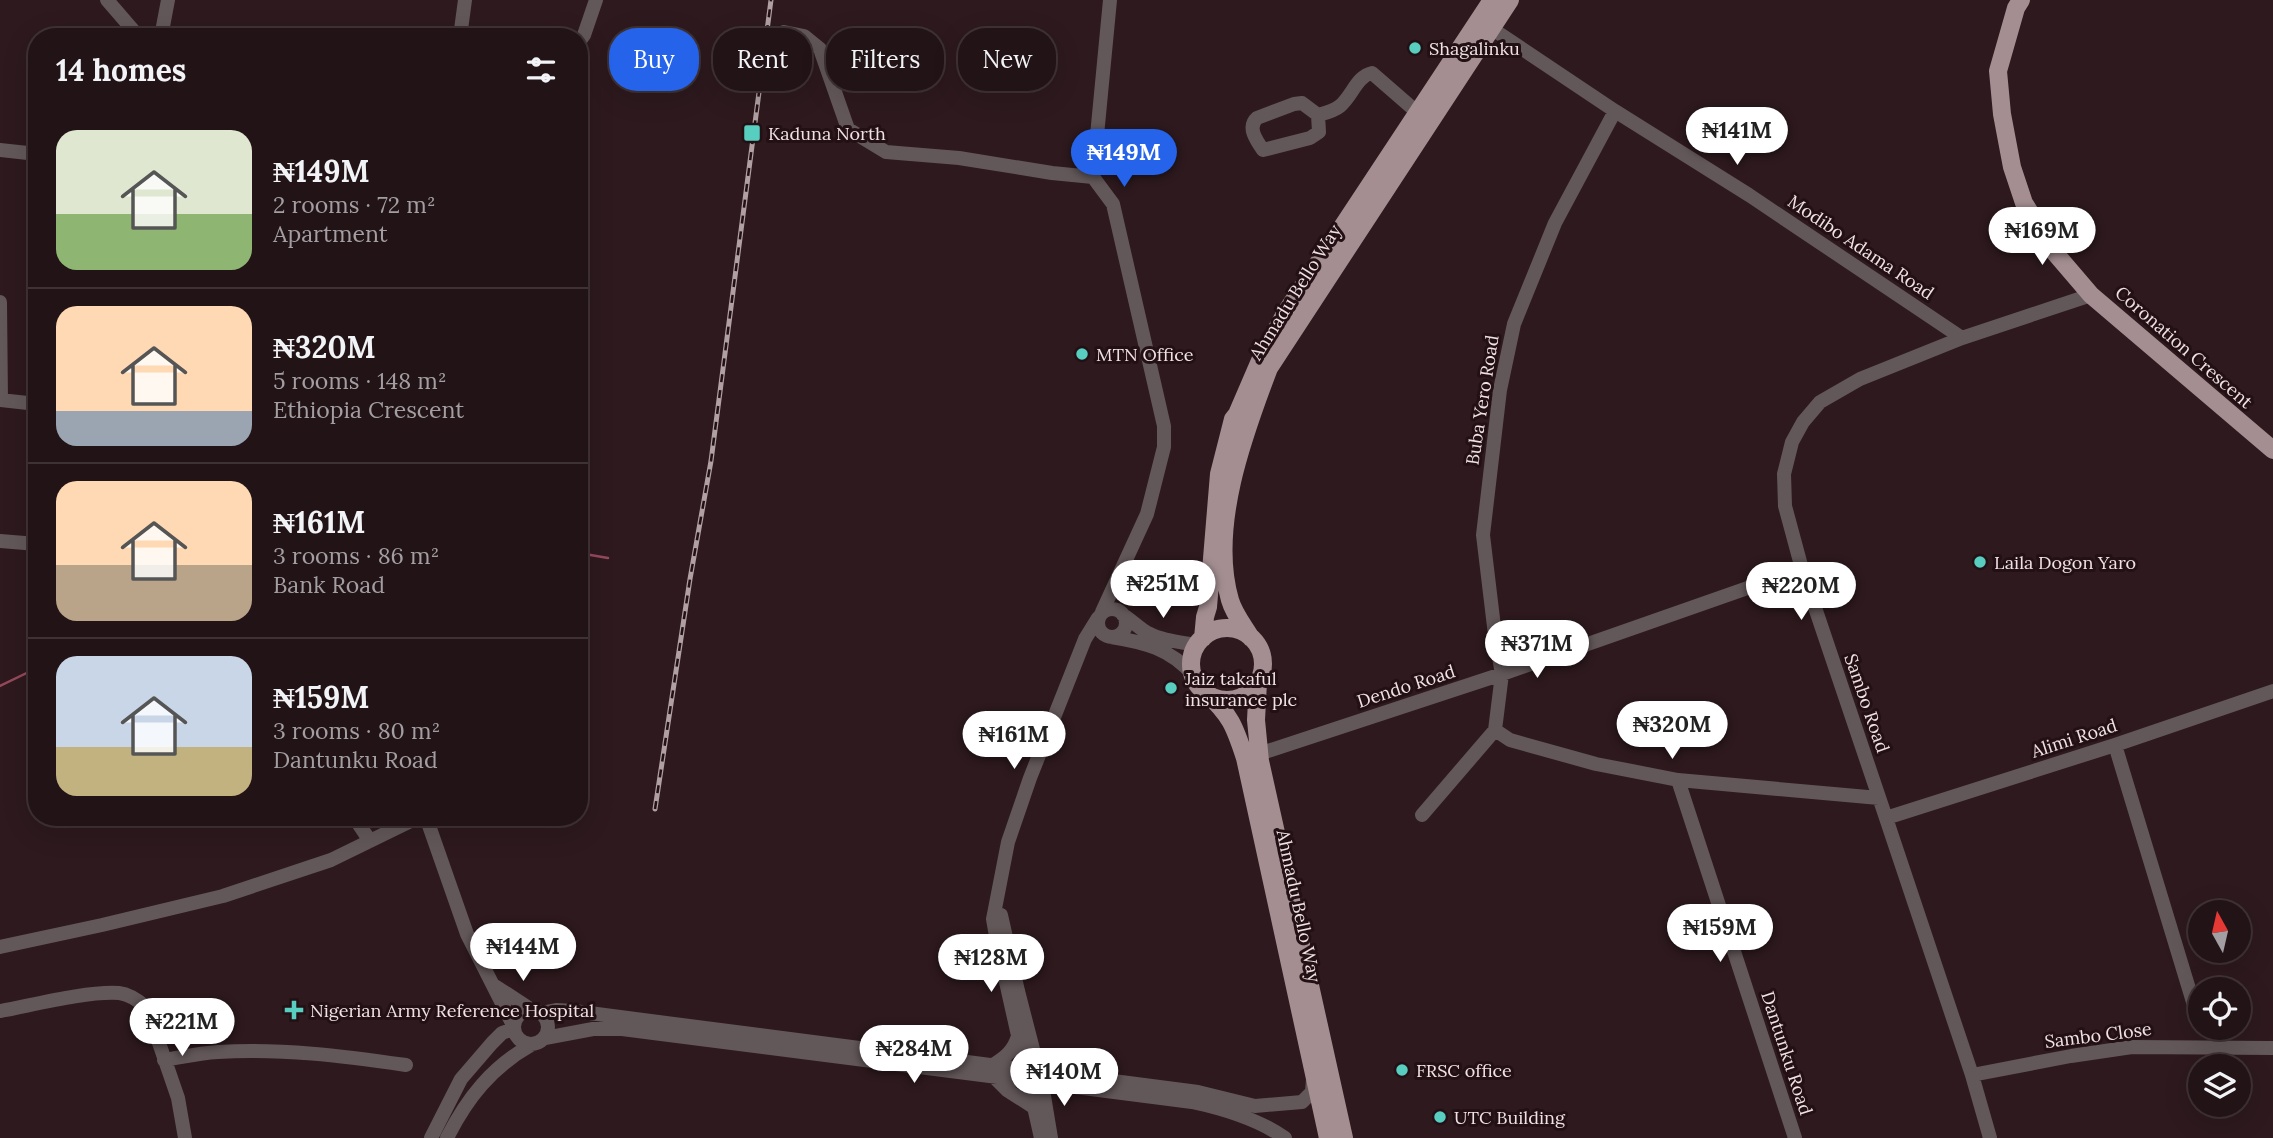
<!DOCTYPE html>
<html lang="en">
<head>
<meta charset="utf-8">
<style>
  body { margin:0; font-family:Lora,serif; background:#2e2023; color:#f1f3f6; height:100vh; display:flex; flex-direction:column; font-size:26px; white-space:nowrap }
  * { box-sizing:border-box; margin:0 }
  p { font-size:23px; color:#a29ea1 }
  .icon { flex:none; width:38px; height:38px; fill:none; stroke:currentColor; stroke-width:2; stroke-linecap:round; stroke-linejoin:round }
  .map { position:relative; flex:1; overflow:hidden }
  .details { position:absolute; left:28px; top:28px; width:560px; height:798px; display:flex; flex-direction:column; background:#221316; border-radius:28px; box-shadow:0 7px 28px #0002,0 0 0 2px #3f3235 }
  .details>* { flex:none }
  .hud { position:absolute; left:609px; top:28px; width:665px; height:63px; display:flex; gap:14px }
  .needle { width:46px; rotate:352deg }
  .buttons { position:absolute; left:2188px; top:900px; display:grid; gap:14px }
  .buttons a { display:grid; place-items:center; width:63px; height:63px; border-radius:50%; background:#221316; box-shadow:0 7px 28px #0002,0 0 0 2px #3f3235; font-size:35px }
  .price { position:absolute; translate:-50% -60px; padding:0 16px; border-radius:24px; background:#fff; color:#222; font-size:23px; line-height:46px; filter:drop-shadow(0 2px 4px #0008) }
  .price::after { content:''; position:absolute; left:50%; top:42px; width:21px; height:16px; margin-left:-10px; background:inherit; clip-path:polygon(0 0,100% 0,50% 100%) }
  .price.current { background:#2563eb; color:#fff }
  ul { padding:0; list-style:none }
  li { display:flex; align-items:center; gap:21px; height:175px; padding:0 28px }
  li+li { border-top:2px solid #3f3235 }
  li span { display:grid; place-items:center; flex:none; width:196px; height:140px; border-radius:21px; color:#555 }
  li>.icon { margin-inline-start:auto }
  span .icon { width:84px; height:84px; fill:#fffc; stroke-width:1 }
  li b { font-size:30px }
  h2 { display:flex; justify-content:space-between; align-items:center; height:84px; padding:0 28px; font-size:30px }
  .tag { padding:0 24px; border-radius:28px; background:#221316; box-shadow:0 7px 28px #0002,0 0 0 2px #3f3235; font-size:24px; line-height:63px }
  .tag.current { background:#2563eb; color:#fff }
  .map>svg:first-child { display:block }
</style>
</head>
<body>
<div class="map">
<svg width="2273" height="1138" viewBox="0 0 2273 1138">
  <rect width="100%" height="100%" fill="#2d191e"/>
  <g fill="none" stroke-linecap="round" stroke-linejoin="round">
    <!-- stream -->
    <path stroke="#95485c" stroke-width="2.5" d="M579 553 608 558
      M0 686 37 668"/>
    <!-- minor -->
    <path stroke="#625759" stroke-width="14" d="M107 0 139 37
      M1491 28 1615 111 1749 195 1962 338
      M784 32 804 36 820 49 848 129 886 152 959 158 1052 173 1093 177 1113 204 1164 426V447L1147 514 1102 612
      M161 37 168 0
      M460 37 465 0
      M579 42 584 35 596 0
      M1302 103 1318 115 1319 132 1310 138 1263 150C1256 140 1247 127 1257 118L1294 104Z
      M1615 111 1555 223 1514 324 1500 390 1483 535 1495 635 1502 674 1495 730 1510 740 1596 764 1678 780 1879 798
      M1318 115C1325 113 1334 111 1340 106 1352 96 1357 76 1372 73L1418 113
      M0 150 37 154
      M1093 177 1110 0
      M0 302 1 400
      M0 400 37 404
      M0 541 37 544
      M1098 623a14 14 0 1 1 28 0a14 14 0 1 1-28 0Z
      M1123 615C1131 620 1138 627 1146 632 1162 641 1180 642 1197 645
      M1111 637C1144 642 1171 649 1193 675
      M2115 745 2200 1025
      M1259 754 1502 674 1802 569
      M1678 780 1795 1138
      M1422 815 1495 730
      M354 817 370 841
      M426 817 467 934 513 1025
      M1886 818 2115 745 2273 691
      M1001 915 1018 991 1042 1084 1051 1138
      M0 947 102 925 223 896 331 860 419 817
      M495 986 532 1010
      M514 1027a17 17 0 1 1 34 0a17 17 0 1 1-34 0Z
      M0 1011C33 1005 86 991 119 993 130 994 139 1001 147 1008L178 1098 185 1138
      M541 1013 556 1010 574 1011 1198 1092 1255 1106 1302 1102 1312 1092 1313 1079
      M545 1038 593 1029H622L1192 1102C1225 1109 1258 1119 1285 1138
      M164 1060C182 1057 200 1053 218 1052 281 1048 343 1056 406 1065
      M993 1065C1006 1057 1014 1050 1018 1036
      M1972 1075 2071 1056 2132 1047 2273 1048
      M996 1079 1007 1090 1035 1108
      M431 1138 461 1079 492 1043 502 1033 513 1029
      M447 1138C467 1098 492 1067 531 1045
      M1041 1138 997 942 993 919 1008 842 1030 778 1085 639 1098 618
      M1990 1138 1972 1075 1886 818 1802 569 1785 506 1784 474 1792 442 1803 422 1820 402 1860 379 1962 338 2091 295"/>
    <!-- major -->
    <path stroke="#a48e92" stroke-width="18" d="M2021 0 2016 8 1998 71 2002 114 2012 167 2024 203 2055 253 2091 295 2273 450
      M1191 664a36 36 0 1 1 72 0a36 36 0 1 1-72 0Z
      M1203 638 1205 617 1208 607 1219 474 1233 419 1237 414 1262 356 1286 312 1492 0
      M1251 638C1244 626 1234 614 1230 600 1209 528 1243 436 1269 368L1510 0
      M1258 682 1256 720 1260 761 1344 1138
      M1206 693C1231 715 1235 728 1245 758L1328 1138"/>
    <defs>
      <path id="rail" d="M655 809 690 579 711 461 771 0"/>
    </defs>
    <!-- rail casing -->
    <use href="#rail" stroke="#b09fa3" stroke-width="5"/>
    <!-- rail -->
    <use href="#rail" stroke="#231015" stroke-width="2.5" stroke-dasharray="8" stroke-linecap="butt"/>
  </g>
  <!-- markers -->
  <g fill="#58cec0" stroke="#231015" stroke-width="2.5">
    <circle cx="1415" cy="48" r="7"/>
    <rect x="743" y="124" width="18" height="18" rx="3.5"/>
    <circle cx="1082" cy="354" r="7"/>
    <circle cx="1980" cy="562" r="7"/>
    <circle cx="1171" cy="688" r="7"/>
    <path d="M290.5 999.5h7v7h7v7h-7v7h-7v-7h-7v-7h7z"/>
    <circle cx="1402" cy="1070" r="7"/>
    <circle cx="1440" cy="1117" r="7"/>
  </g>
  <g text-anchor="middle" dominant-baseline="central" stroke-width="6" stroke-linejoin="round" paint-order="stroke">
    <!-- poi labels -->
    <g font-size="18" fill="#f0e1e4" stroke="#231015" text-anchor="start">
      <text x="1429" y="48">Shagalinku</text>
      <text x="768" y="133">Kaduna North</text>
      <text x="1096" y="354">MTN Office</text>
      <text x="1994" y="562">Laila Dogon Yaro</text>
      <text x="1185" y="678">Jaiz takaful<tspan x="1185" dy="21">insurance plc</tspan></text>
      <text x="310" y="1010">Nigerian Army Reference Hospital</text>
      <text x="1416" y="1070">FRSC office</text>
      <text x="1454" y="1117">UTC Building</text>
    </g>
    <!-- street labels -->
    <g font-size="18" fill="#f0e1e4" stroke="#231015">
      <text transform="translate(1861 247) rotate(34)">Modibo Adama Road</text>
      <text transform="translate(1295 292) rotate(-58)">Ahmadu Bello Way</text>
      <text transform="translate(2184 347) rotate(41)">Coronation Crescent</text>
      <text transform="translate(1482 400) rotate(-81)">Buba Yero Road</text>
      <text transform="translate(1406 686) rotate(-18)">Dendo Road</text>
      <text transform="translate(1867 703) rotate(71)">Sambo Road</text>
      <text transform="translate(2074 738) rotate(-18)">Alimi Road</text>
      <text transform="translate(1299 906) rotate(78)">Ahmadu Bello Way</text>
      <text transform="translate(2098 1035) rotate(-7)">Sambo Close</text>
      <text transform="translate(1787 1053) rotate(72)">Dantunku Road</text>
    </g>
  </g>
</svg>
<div class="buttons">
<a><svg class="needle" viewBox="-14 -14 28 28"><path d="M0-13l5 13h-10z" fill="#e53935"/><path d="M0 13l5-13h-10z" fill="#a29ea1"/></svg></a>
<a><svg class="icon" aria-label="locate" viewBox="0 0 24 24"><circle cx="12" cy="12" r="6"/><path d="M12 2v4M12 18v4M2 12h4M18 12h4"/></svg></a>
<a><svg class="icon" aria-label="layers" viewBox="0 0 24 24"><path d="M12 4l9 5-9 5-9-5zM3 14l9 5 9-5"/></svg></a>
</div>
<b class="price" style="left:1737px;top:167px">₦141M</b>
<b class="price current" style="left:1124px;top:189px">₦149M</b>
<b class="price" style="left:2042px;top:267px">₦169M</b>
<b class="price" style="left:1163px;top:620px">₦251M</b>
<b class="price" style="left:1801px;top:622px">₦220M</b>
<b class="price" style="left:1537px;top:680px">₦371M</b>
<b class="price" style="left:1672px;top:761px">₦320M</b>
<b class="price" style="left:1014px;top:771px">₦161M</b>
<b class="price" style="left:1720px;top:964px">₦159M</b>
<b class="price" style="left:523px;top:983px">₦144M</b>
<b class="price" style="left:991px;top:994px">₦128M</b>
<b class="price" style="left:182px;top:1058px">₦221M</b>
<b class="price" style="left:914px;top:1085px">₦284M</b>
<b class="price" style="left:1064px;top:1108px">₦140M</b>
<div class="hud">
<a class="tag current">Buy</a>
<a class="tag">Rent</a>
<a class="tag">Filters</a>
<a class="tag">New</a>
</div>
<section class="details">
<h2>14 homes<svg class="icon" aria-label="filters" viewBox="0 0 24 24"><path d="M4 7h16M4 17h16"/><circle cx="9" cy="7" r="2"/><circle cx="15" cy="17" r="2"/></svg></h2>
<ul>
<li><span style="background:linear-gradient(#dfe7d0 60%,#8fb573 0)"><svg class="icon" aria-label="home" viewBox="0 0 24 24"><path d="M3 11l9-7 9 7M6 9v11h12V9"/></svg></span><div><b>₦149M</b><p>2 rooms · 72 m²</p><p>Apartment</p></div></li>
<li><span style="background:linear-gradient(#ffd9b3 75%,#9aa5b1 0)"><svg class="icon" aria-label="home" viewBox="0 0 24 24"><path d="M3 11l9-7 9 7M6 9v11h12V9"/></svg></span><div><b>₦320M</b><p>5 rooms · 148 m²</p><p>Ethiopia Crescent</p></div></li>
<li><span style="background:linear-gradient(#ffd9b3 60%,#b9a48a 0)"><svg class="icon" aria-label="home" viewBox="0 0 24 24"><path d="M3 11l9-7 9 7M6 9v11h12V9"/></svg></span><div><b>₦161M</b><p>3 rooms · 86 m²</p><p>Bank Road</p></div></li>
<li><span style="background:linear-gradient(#c9d6e8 65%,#c2b280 0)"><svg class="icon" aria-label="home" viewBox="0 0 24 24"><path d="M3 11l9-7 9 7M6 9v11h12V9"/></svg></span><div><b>₦159M</b><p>3 rooms · 80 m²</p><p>Dantunku Road</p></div></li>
</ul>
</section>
</div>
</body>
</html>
